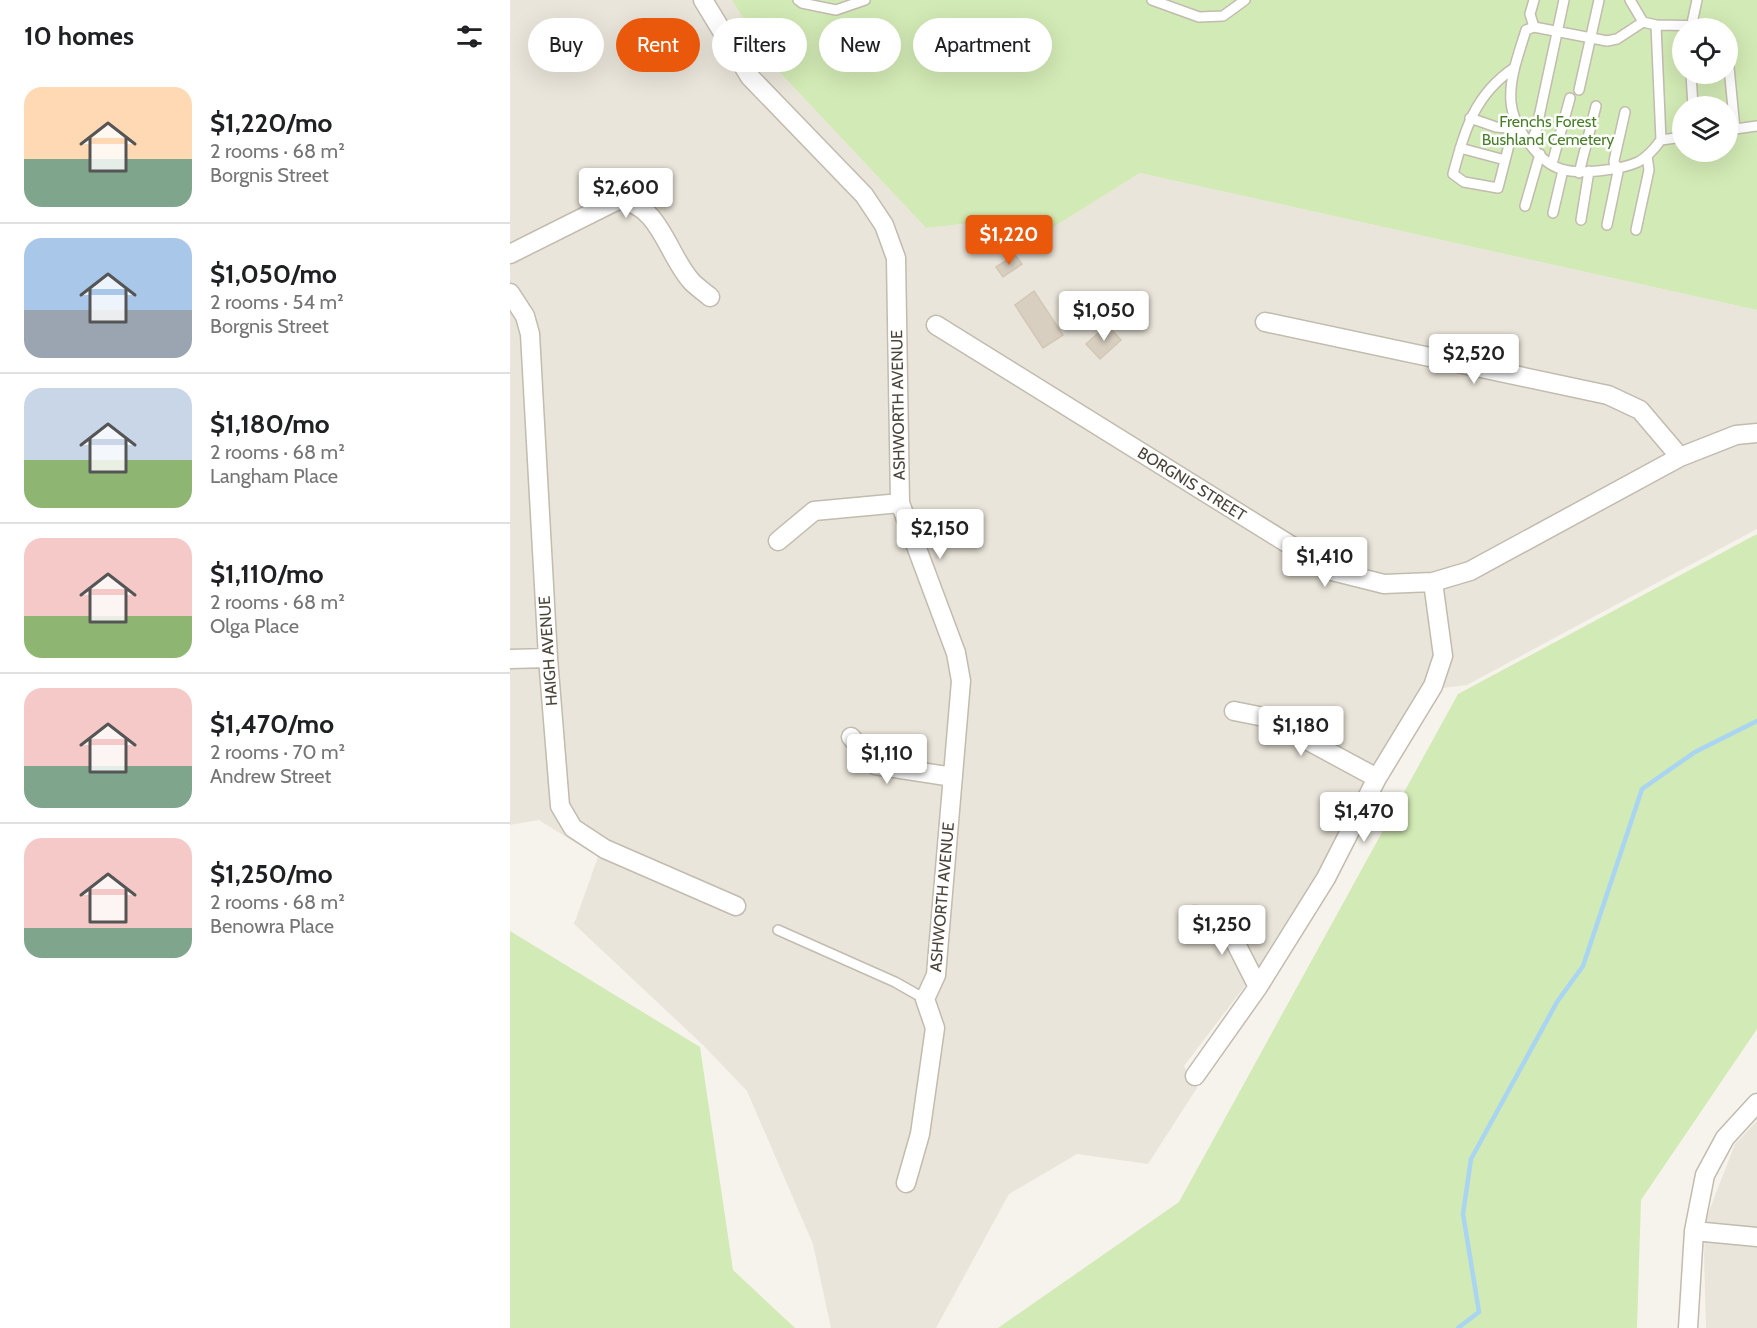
<!DOCTYPE html>
<html lang="en">
<head>
<meta charset="utf-8">
<style>
  body { margin:0; font-family:Cabin,sans-serif; background:#f6f6f6; color:#202124; height:100vh; display:flex; flex-direction:column; font-size:22px; white-space:nowrap }
  * { box-sizing:border-box; margin:0 }
  p { font-size:20px; color:#757577 }
  .icon { flex:none; width:33px; height:33px; fill:none; stroke:currentColor; stroke-width:2; stroke-linecap:round; stroke-linejoin:round }
  .map { position:relative; flex:1; overflow:hidden }
  .details { display:flex; flex-direction:column; background:#fff; width:510px }
  .details>* { flex:none }
  .banner { position:absolute; left:18px; top:18px; width:570px; height:54px; display:flex; gap:12px }
  .fabs { position:absolute; left:1162px; top:18px; display:grid; gap:12px }
  .fabs a { display:grid; place-items:center; width:66px; height:66px; border-radius:50%; background:#fff; box-shadow:0 6px 24px #0002; font-size:30px }
  .price { position:absolute; translate:-50% -51px; padding:0 14px; border-radius:6px; background:#fff; color:#222; font-size:20px; line-height:39px; filter:drop-shadow(0 2px 3px #0008) }
  .price::after { content:''; position:absolute; left:50%; top:36px; width:18px; height:14px; margin-left:-9px; background:inherit; clip-path:polygon(0 0,100% 0,50% 100%) }
  .price.on { background:#ea580c; color:#fff }
  ul { padding:0; list-style:none }
  li { display:flex; align-items:center; gap:18px; height:150px; padding:0 24px }
  li+li { border-top:2px solid #e0e0e0 }
  li span { display:grid; place-items:center; flex:none; width:168px; height:120px; border-radius:18px; color:#555 }
  li>.icon { margin-inline-start:auto }
  span .icon { width:72px; height:72px; fill:#fffc; stroke-width:1 }
  li b { font-size:26px }
  h2 { display:flex; justify-content:space-between; align-items:center; height:72px; padding:0 24px; font-size:26px }
  .pill { padding:0 21px; border-radius:27px; background:#fff; box-shadow:0 6px 24px #0002; font-size:21px; line-height:54px }
  .pill.on { background:#ea580c; color:#fff }
  main { display:flex; flex:1; min-height:0 }
  .map>svg:first-child { display:block }
</style>
</head>
<body>
<main>
<section class="details">
<h2>10 homes<svg class="icon" aria-label="filters" viewBox="0 0 24 24"><path d="M4 7h16M4 17h16"/><circle cx="9" cy="7" r="2"/><circle cx="15" cy="17" r="2"/></svg></h2>
<ul>
<li><span style="background:linear-gradient(#ffd9b3 60%,#7fa58c 0)"><svg class="icon" aria-label="home" viewBox="0 0 24 24"><path d="M3 11l9-7 9 7M6 9v11h12V9"/></svg></span><div><b>$1,220/mo</b><p>2 rooms · 68 m²</p><p>Borgnis Street</p></div></li>
<li><span style="background:linear-gradient(#a9c7e8 60%,#9aa5b1 0)"><svg class="icon" aria-label="home" viewBox="0 0 24 24"><path d="M3 11l9-7 9 7M6 9v11h12V9"/></svg></span><div><b>$1,050/mo</b><p>2 rooms · 54 m²</p><p>Borgnis Street</p></div></li>
<li><span style="background:linear-gradient(#c9d6e8 60%,#8fb573 0)"><svg class="icon" aria-label="home" viewBox="0 0 24 24"><path d="M3 11l9-7 9 7M6 9v11h12V9"/></svg></span><div><b>$1,180/mo</b><p>2 rooms · 68 m²</p><p>Langham Place</p></div></li>
<li><span style="background:linear-gradient(#f6c9c9 65%,#8fb573 0)"><svg class="icon" aria-label="home" viewBox="0 0 24 24"><path d="M3 11l9-7 9 7M6 9v11h12V9"/></svg></span><div><b>$1,110/mo</b><p>2 rooms · 68 m²</p><p>Olga Place</p></div></li>
<li><span style="background:linear-gradient(#f6c9c9 65%,#7fa58c 0)"><svg class="icon" aria-label="home" viewBox="0 0 24 24"><path d="M3 11l9-7 9 7M6 9v11h12V9"/></svg></span><div><b>$1,470/mo</b><p>2 rooms · 70 m²</p><p>Andrew Street</p></div></li>
<li><span style="background:linear-gradient(#f6c9c9 75%,#7fa58c 0)"><svg class="icon" aria-label="home" viewBox="0 0 24 24"><path d="M3 11l9-7 9 7M6 9v11h12V9"/></svg></span><div><b>$1,250/mo</b><p>2 rooms · 68 m²</p><p>Benowra Place</p></div></li>
</ul>
</section>
<div class="map">
<svg width="1247" height="1328" viewBox="0 0 1247 1328">
  <rect width="100%" height="100%" fill="#f6f3ec"/>
  <!-- residential -->
  <path fill="#eae5da" d="M0 0H222L260 62 416 228 508 218 534 233 630 173 1247 310V529L957 685 908 691 875 751 848 794 816 863 760 953 674 1066 687 1088 638 1164 567 1154 499 1194 426 1328H321L303 1244 237 1091 193 1045 64 924 88 857 29 820 0 825Z
    M1247 1121V1328H1196L1194 1256 1196 1219 1225 1144Z"/>
  <!-- green -->
  <path fill="#d2eab5" fill-rule="evenodd" d="M222 0H1247V310L630 173 534 233 508 218 416 228 260 62ZM1173 28H1218V74H1173ZM1173 106H1218V152H1173Z
    M1247 534V1029L1131 1200 1127 1328H488L669 1202 948 694Z
    M0 931 190 1047 223 1270 285 1328H0Z"/>
  <g fill="none" stroke-linecap="round" stroke-linejoin="round">
    <!-- stream -->
    <path stroke="#a9d4f2" stroke-width="4.5" d="M948 1328 969 1312 953 1214 961 1159 1047 1002 1073 966 1132 789 1185 752 1247 721"/>
  </g>
  <!-- building -->
  <path fill="#d8cfc1" stroke="#d3c7b4" stroke-width="1.5" d="M505 255 512 264 493 277 486 267Z
    M524 291 553 335 533 348 505 305Z
    M597 325 611 340 590 359 576 344Z"/>
  <g fill="none" stroke-linecap="round" stroke-linejoin="round">
    <defs>
      <path id="service" d="M288 0 292 3 326 10 355 0
        M642 0 689 17 713 16 735 0
        M1024 0 1020 14 1024 27
        M1120 0 1133 22
        M1146 25 1151 140
        M1181 28 1187 0
        M1218 57 1225 129
        M1181 74 1183 106
        M1069 90 1089 0
        M960 118 986 127 1008 129 999 145 988 188 954 182 943 174C955 130 964 95 1004 68
        M1218 130 1247 126
        M1173 137 1151 140C1145 148 1138 157 1128 162 1110 170 1070 175 1051 169 1028 162 1003 126 1001 102 999 78 1009 53 1016 30L1024 27 1097 41 1107 39 1133 22 1146 25 1201 26 1208 28
        M1020 144 1026 131 1054 0
        M950 148 995 160
        M1042 164 1060 98
        M1105 168 1104 161 1115 112
        M1069 173 1086 106
        M1015 206 1030 154
        M1043 213 1053 170
        M1071 220 1079 171
        M1097 225 1109 167
        M1126 230 1139 170 1137 156
        M268 930 385 982 415 999"/>
      <path id="minor" d="M193 0 240 77 354 195 374 225 386 258 390 503 446 653 451 681 426 975 415 999 425 1028 410 1134 396 1183
        M0 254 108 200C150 203 157 255 182 282 187 287 194 292 200 297
        M0 293 15 316 20 334 38 658 50 806 63 828 95 849 226 906
        M755 322 1098 395 1130 410 1170 457
        M426 325 822 571 874 584 923 582 960 571 1170 457 1226 435 1247 433
        M268 541 304 511 390 503
        M0 659 38 658
        M724 711 754 717 867 778
        M341 737 365 765 443 777
        M685 915 717 926 748 987
        M685 1076 748 987 816 878 867 778 923 686 933 656 923 582
        M1184 1231 1247 1237
        M1178 1328 1184 1231 1195 1175 1215 1138 1247 1103"/>
    </defs>
    <!-- service casing -->
    <use href="#service" stroke="#c2bbae" stroke-width="12"/>
    <!-- minor casing -->
    <use href="#minor" stroke="#c2bbae" stroke-width="21"/>
    <!-- service -->
    <use href="#service" stroke="#fff" stroke-width="9"/>
    <!-- minor -->
    <use href="#minor" stroke="#fff" stroke-width="18"/>
  </g>
  <g text-anchor="middle" dominant-baseline="central" stroke-width="5" stroke-linejoin="round" paint-order="stroke">
    <!-- park labels -->
    <g font-size="16" fill="#4a7f2a" stroke="#fff">
      <text x="1038" y="121">Frenchs Forest<tspan x="1038" dy="18">Bushland Cemetery</tspan></text>
    </g>
    <!-- street labels -->
    <g font-size="16" fill="#4b4439" stroke="#fff">
      <text transform="translate(388 405) rotate(-91)">ASHWORTH AVENUE</text>
      <text transform="translate(682 484) rotate(32)">BORGNIS STREET</text>
      <text transform="translate(38 651) rotate(-94)">HAIGH AVENUE</text>
      <text transform="translate(432 897) rotate(-85)">ASHWORTH AVENUE</text>
    </g>
  </g>
</svg>
<div class="fabs">
<a><svg class="icon" aria-label="locate" viewBox="0 0 24 24"><circle cx="12" cy="12" r="6"/><path d="M12 2v4M12 18v4M2 12h4M18 12h4"/></svg></a>
<a><svg class="icon" aria-label="layers" viewBox="0 0 24 24"><path d="M12 4l9 5-9 5-9-5zM3 14l9 5 9-5"/></svg></a>
</div>
<b class="price" style="left:116px;top:219px">$2,600</b>
<b class="price on" style="left:499px;top:266px">$1,220</b>
<b class="price" style="left:594px;top:342px">$1,050</b>
<b class="price" style="left:964px;top:385px">$2,520</b>
<b class="price" style="left:430px;top:560px">$2,150</b>
<b class="price" style="left:815px;top:588px">$1,410</b>
<b class="price" style="left:791px;top:757px">$1,180</b>
<b class="price" style="left:377px;top:785px">$1,110</b>
<b class="price" style="left:854px;top:843px">$1,470</b>
<b class="price" style="left:712px;top:956px">$1,250</b>
<div class="banner">
<a class="pill">Buy</a>
<a class="pill on">Rent</a>
<a class="pill">Filters</a>
<a class="pill">New</a>
<a class="pill">Apartment</a>
</div>
</div>
</main>
</body>
</html>
